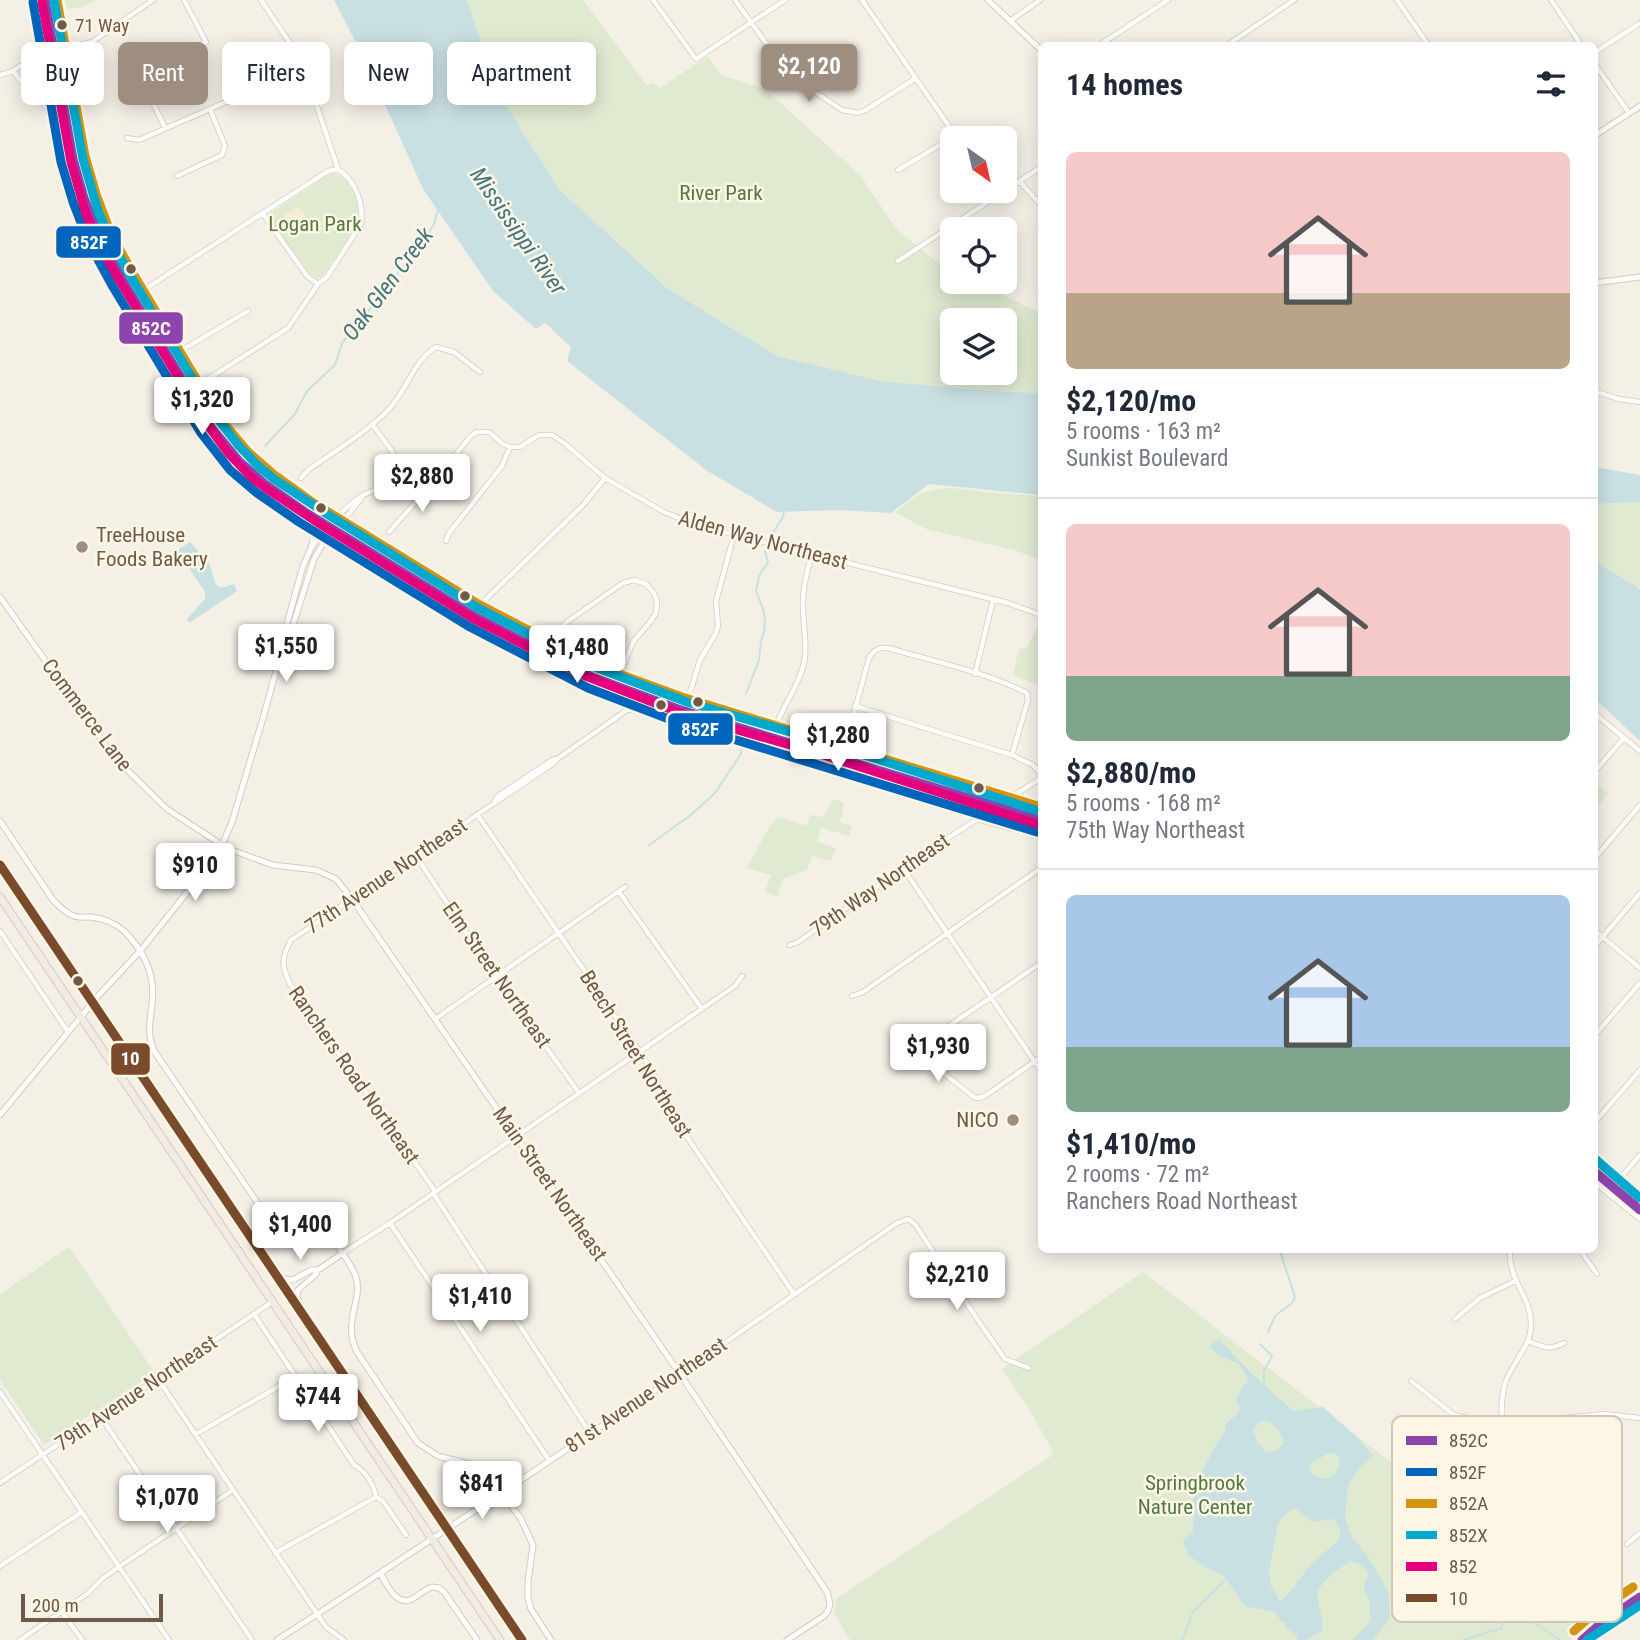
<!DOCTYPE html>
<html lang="en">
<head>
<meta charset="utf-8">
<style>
  body { margin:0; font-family:"Roboto Condensed",sans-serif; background:#f6f6f7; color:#1f2937; height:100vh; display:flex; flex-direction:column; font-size:26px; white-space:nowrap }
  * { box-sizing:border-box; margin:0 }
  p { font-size:23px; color:#747a83 }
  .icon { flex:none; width:38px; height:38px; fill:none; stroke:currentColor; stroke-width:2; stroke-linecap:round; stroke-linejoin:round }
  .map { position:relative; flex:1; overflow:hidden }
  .side { position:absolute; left:1038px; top:42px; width:560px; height:1211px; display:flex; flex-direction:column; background:#fff; border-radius:10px; box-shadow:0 4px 18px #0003 }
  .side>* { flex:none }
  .hud { position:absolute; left:21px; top:42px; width:665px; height:63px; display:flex; gap:14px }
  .needle { width:46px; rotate:146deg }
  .buttons { position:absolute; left:940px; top:126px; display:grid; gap:14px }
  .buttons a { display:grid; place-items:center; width:77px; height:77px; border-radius:10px; background:#fff; box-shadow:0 4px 18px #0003; font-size:35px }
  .scale { position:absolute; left:21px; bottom:18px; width:142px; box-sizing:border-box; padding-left:7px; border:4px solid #6f5949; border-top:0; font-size:19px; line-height:24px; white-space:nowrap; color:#6f5949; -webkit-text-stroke:5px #fef6e5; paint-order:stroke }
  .price { position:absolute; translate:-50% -60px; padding:0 16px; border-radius:7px; background:#fff; color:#222; font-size:23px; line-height:46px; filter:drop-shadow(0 2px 4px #0008) }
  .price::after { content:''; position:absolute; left:50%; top:42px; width:21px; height:16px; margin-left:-10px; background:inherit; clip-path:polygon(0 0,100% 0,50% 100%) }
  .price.current { background:#9e8e80; color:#fff }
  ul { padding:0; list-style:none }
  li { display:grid; align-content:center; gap:14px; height:371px; padding:0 28px }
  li+li { border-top:2px solid #e0e1e3 }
  li span { display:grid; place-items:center; height:217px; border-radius:10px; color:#555 }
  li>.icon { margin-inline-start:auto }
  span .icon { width:126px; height:126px; fill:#fffc; stroke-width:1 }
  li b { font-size:30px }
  h2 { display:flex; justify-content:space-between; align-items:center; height:84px; padding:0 28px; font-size:30px }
  .pill { padding:0 24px; border-radius:10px; background:#fff; box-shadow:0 4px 18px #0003; font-size:24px; line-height:63px }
  .pill.current { background:#9e8e80; color:#fff }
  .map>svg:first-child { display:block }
</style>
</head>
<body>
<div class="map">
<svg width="1640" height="1640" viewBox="0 0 1640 1640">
  <rect width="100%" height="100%" fill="#f4f0e6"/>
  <!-- green -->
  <path fill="#dfead1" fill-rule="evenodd" d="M65 0H97L80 8 67 9Z
    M467 0H583L647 86 653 83 660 88 708 56 721 75 765 89 860 175 897 230 942 266 952 271V282H975L1041 313V393L990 391 880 381 777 356 667 288 559 189 498 93ZM952 320H1004V373H952Z
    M334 173 345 178C350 187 357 198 358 209 360 228 332 261 322 277L317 278 308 272 268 218V215L328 175Z
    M952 488 1005 494 1041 496V560L1014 550 926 529 895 512C918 495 922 489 952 488Z
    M1640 502V590L1636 586 1594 561V504Z
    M1040 621H1041V686L1013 675 1019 649 1027 648Z
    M1594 782 1608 794 1594 810Z
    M833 799 844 803 840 822 852 826 849 836 821 828 817 842 836 848 831 861 812 856 807 870 783 879 778 897 765 892 771 875 747 868 768 829 778 817 806 826 810 815 823 817Z
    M940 1036 954 1058 951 1069 948 1071 925 1054 924 1047Z
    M69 1247 155 1373 44 1445 0 1380V1294Z
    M1143 1272 1598 1621 1571 1640H850L834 1613 836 1599 1054 1454 1028 1407 1002 1369Z"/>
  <!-- sand -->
  <path fill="#f7efcf" d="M298 207C311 214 305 225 296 232L291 230 284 220 285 215Z"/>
  <!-- water -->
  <path fill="#c9e0e3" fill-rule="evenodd" d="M334 0H467L498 93 559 189 667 288 777 356 880 381 990 391 1041 393V495L929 484 891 513 838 510 777 512 706 470 567 361 571 347 545 323 536 329 493 291 423 189 364 58Z
    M1594 467 1640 475V502L1594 504Z
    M190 542C196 549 204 556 209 564 216 576 211 595 233 584L235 586 237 591 189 623 187 619 205 599V592L177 550Z
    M1594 561 1636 586 1640 590V741L1594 698Z
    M1219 1339 1247 1369 1293 1411 1323 1407 1356 1436 1373 1456 1359 1468 1348 1485 1345 1517 1353 1540 1359 1545 1375 1567 1377 1573 1384 1584 1389 1595 1390 1618 1373 1640H1353L1370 1621V1601L1364 1589 1365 1580 1369 1575 1362 1565 1351 1561C1340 1568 1322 1579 1318 1592 1316 1601 1321 1611 1322 1620 1323 1624 1322 1627 1322 1631L1306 1640H1296L1298 1637 1286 1628 1285 1623 1281 1621 1275 1612 1245 1606 1224 1576 1205 1567 1188 1555 1183 1540 1193 1531 1194 1515 1193 1499 1199 1488 1200 1476 1214 1448 1226 1430 1225 1424 1239 1413V1406L1235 1401 1248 1379 1239 1364 1222 1357 1210 1348 1212 1343ZM1268 1421C1278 1427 1281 1433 1284 1444L1275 1451 1266 1452 1258 1443 1253 1430 1259 1422ZM1328 1453 1336 1454 1340 1460C1339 1482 1317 1485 1308 1466ZM1294 1508 1313 1522 1330 1519 1335 1520 1341 1533 1338 1541 1312 1563 1289 1593 1280 1601 1271 1586 1269 1571 1278 1524 1286 1514Z"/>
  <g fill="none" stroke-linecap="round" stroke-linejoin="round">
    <!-- stream -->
    <path stroke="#c9e0e3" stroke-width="2" d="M265 446 295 414 307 391 335 365 342 343 379 298 428 234 434 224 438 210
      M768 540 783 517 784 511
      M746 694 759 660 761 641 764 631 765 621 763 609 756 591 759 576 768 562 765 551
      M648 846 692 814 715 793 741 754V739
      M1268 1332 1275 1316 1292 1303 1295 1297 1281 1254 1282 1250
      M1260 1344 1272 1356 1264 1371V1385
      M1182 1640 1193 1612 1225 1580
      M1463 1640C1476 1637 1487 1631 1501 1629L1506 1612 1515 1619 1519 1615 1525 1616 1560 1640"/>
    <defs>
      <path id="minor" d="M261 0 306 67 308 80 338 169
        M653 0 696 59 785 0
        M735 0 788 74 842 110 858 113 866 110 916 78
        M862 0 957 138
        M1397 0 1429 46
        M1551 0 1582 46
        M1010 21 1040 0
        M1098 46 1168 0
        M1226 46 1294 0
        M1594 53 1640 23
        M1594 63 1629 113
        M13 71 28 90 46 106 48 111 57 142
        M0 75 13 71 29 60 41 54 92 42 153 0
        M808 89 824 66 826 52
        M165 128C159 113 144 92 149 75L206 42 184 0
        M127 138 139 140 306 67
        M898 170 955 136
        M177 176 222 155 225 146 210 109
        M1020 182 1041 205
        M263 214 307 276 318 284
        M898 261 1041 167
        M139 293 328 171 338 169C355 180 364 203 361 224L327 277 318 284 288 328 197 386
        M177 353 248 311
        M1594 391 1619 399 1640 402
        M372 424C386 444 404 461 405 486
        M301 478 308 470C332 453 377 426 394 403 408 385 416 359 436 347L454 352 480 372
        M334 519C347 508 358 495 375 490 392 485 413 490 429 481 443 474 460 448 471 436L476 432H489L503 444 510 447H520L539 435H552L564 443 605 478 664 512 696 525 1008 603 1041 615
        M341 523 361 499
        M389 532 421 496 424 483
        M446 541 449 533 502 466 510 447
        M474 616 478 608 488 597 584 504 605 478
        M545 653C550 641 558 630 568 621L623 583 634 580 646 584 654 593 657 601 656 613 650 622 633 642 625 662
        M975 674 993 600
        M687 702 700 660 716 633 718 626 716 601 734 535
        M855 706 1012 755 1033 765 1041 774
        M1594 713 1640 751
        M772 738C778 711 798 690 804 663 808 644 803 626 803 608 802 589 807 572 812 554
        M844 749 869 658C874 650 878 647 888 648 932 661 986 672 1027 693L1028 700 1012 755
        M1594 772 1624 738
        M495 801 498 796 552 760 556 759
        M477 814 640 1052 656 1079 687 1137 794 1294
        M977 819 1041 837
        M416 856 496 977 579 1093
        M1594 859 1640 805
        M903 868 1041 1071
        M619 892 702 1009
        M1594 930 1640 968
        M0 931 68 1032
        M790 945 798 942 934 847 1041 778
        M1594 947 1640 893
        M1041 963 924 1043 920 1049 923 1057 974 1097 979 1098 985 1096 1041 1057
        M852 996 863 992 1041 868
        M435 1019 625 887
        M1594 1036 1640 983
        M1594 1123 1640 1070
        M1619 1180 1640 1155
        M1594 1182 1640 1219
        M435 1191 290 984C281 964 281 959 291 940L554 763 557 759 637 703 644 696 648 688
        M433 1193 590 1433
        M390 1223 549 1460
        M1580 1250 1597 1274
        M343 1253 390 1223 735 986 742 976
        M254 1314 354 1465C365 1470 374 1485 376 1497L383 1501 406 1535
        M1455 1319 1480 1298 1515 1281
        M1528 1341C1544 1347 1548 1351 1564 1343
        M680 1374 897 1223 908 1219 915 1224 977 1319 1005 1359 1029 1368
        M158 1379 326 1627 344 1640
        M1411 1381 1454 1415 1475 1420H1543L1604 1414 1640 1418
        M0 1392 169 1640
        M101 1417 252 1640
        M196 1434 276 1388 293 1375
        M1502 1448C1503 1428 1499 1404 1505 1384 1511 1363 1530 1349 1531 1326 1532 1296 1508 1282 1510 1250
        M0 1483 272 1302
        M1565 1496C1575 1489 1589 1481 1597 1471 1608 1456 1604 1431 1604 1414
        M1627 1544 1640 1533
        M275 1553 376 1497
        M0 1566 82 1512
        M62 1612 82 1640
        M20 1640 87 1594 103 1578 126 1562 233 1490"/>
      <path id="tertiary" d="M988 0 1041 50
        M1594 136 1640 106
        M1594 283 1640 277
        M0 597 114 757 167 809 222 845 234 851 273 865 316 870 336 879 352 899 680 1374 827 1592C830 1602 832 1608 824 1616L787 1640
        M286 640 292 628 314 559 324 542 341 523
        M0 821 53 900C59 906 65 913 74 916 79 918 85 917 90 917 102 918 115 923 124 931 144 951 156 975 152 1004 150 1021 147 1035 154 1051L259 1205C266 1212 273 1217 282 1220 298 1225 316 1224 329 1235 335 1241 340 1250 345 1257 349 1263 354 1270 356 1277 363 1302 342 1320 357 1352L418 1443 438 1456 473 1465 485 1471 521 1519 533 1545 528 1581V1599L531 1609 551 1640
        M0 1115 98 996 141 950 208 866 222 845 232 822 263 718 284 643 286 627 303 566 312 546 323 530 334 519
        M277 1276 284 1279 293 1280 311 1270H318L343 1253
        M301 1306 297 1297 298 1290 315 1275 318 1270
        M380 1573C387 1584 396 1607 412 1599 419 1595 424 1590 432 1587L439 1588 444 1592 477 1640
        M277 1640C413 1553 546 1463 680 1374
        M1582 1640 1599 1625 1640 1597
        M1587 1640 1640 1605"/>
      <path id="secondary" d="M45 0 73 159 84 198 100 239 123 281 211 427 239 461 265 484 305 512 474 616 592 677 678 709 1041 820
        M54 0 83 159 98 211 110 239 128 272 214 414 239 446 258 466 274 479 330 516 478 608 587 664 648 688 687 702 818 740 1041 812
        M309 516 316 528 312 546
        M624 690 630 700 629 709
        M1594 1158 1640 1198
        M1594 1171 1640 1210"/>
      <path id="primary" d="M0 865 522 1640
        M0 897 500 1640"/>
    </defs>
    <!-- minor casing -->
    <use href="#minor" stroke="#d3cbc2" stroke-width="6"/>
    <!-- tertiary casing -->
    <use href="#tertiary" stroke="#d3cbc2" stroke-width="7"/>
    <!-- secondary casing -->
    <use href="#secondary" stroke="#d4ccc3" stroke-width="8"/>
    <!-- primary casing -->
    <use href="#primary" stroke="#d3cbc4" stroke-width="9"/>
    <!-- minor -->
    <use href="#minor" stroke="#fdfdfb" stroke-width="4.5"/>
    <!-- tertiary -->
    <use href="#tertiary" stroke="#fdfdfb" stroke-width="5"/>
    <!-- secondary -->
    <use href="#secondary" stroke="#fdfdfb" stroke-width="6"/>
    <!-- primary -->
    <use href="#primary" stroke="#f0ece3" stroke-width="7"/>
    <defs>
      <path id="bus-1" d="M45 0 73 159 84 198 100 239 123 281 211 427 239 461 265 484 305 512 474 616 592 677 678 709 1041 820
        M1594 1171 1640 1210
        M1582 1640 1599 1625 1640 1597"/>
      <path id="bus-2" d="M33 2 61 162 73 202 89 243 113 287 201 433 230 470 257 493 299 522 468 626 588 688 674 721 1037 832"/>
      <path id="bus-3" d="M57 0 85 156 96 194 111 234 134 275 221 420 248 452 273 474 312 502 480 605 597 666 682 697 1041 807
        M1574 1631 1592 1615 1633 1587"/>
      <path id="bus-4" d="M54 0 83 159 98 211 110 239 128 272 214 414 239 446 258 466 274 479 330 516 478 608 587 664 687 702 818 740 1041 812
        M1594 1158 1640 1198
        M1587 1640 1640 1605"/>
      <path id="bus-5" d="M42 2 71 162 86 214 99 244 118 278 204 420 229 454 250 476 267 489 323 526 472 618 583 675 683 714 814 752 1037 824"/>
      <path id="bus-6" d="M0 865 522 1640"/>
    </defs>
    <!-- bus-1 casing -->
    <use href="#bus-1" stroke="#fef6e5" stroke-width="14"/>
    <!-- bus-2 casing -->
    <use href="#bus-2" stroke="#fef6e5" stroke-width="14"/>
    <!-- bus-3 casing -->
    <use href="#bus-3" stroke="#fef6e5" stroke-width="14"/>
    <!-- bus-4 casing -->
    <use href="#bus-4" stroke="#fef6e5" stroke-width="14"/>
    <!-- bus-5 casing -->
    <use href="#bus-5" stroke="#fef6e5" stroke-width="14"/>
    <!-- bus-6 casing -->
    <use href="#bus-6" stroke="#fef6e5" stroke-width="14"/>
    <!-- bus-1 -->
    <use href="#bus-1" stroke="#8e44ad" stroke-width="9"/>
    <!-- bus-2 -->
    <use href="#bus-2" stroke="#0065bd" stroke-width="9"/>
    <!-- bus-3 -->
    <use href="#bus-3" stroke="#d59312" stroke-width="9"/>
    <!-- bus-4 -->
    <use href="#bus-4" stroke="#00a9ce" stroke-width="9"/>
    <!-- bus-5 -->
    <use href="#bus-5" stroke="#e5007d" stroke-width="9"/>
    <!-- bus-6 -->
    <use href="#bus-6" stroke="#7a4b2a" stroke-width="9"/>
  </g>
  <!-- markers -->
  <g fill="#6f5949" stroke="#fef6e5" stroke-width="2.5">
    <circle cx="62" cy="25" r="6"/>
    <circle cx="131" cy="269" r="6"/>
    <circle cx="321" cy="508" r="6"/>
    <circle cx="465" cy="596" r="6"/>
    <circle cx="698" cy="702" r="6"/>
    <circle cx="661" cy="705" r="6"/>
    <circle cx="979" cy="788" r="6"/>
    <circle cx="78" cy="981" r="6"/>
  </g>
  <g fill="#9e8e80" stroke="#fef6e5" stroke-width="2.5">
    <circle cx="82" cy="547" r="7"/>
    <circle cx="1013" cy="1120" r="7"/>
  </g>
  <g text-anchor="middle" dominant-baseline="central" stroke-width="5" stroke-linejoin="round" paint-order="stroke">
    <!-- bus labels -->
    <g font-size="19" fill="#6f5949" stroke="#fef6e5" text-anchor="start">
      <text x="75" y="25">71 Way</text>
    </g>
    <!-- park labels -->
    <g font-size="21" fill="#527a44" stroke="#fef6e5">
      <text x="721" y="193">River Park</text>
      <text x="315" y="224">Logan Park</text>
      <text x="1195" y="1483">Springbrook<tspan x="1195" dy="24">Nature Center</tspan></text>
    </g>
    <!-- poi labels -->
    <g font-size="21" fill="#6f5949" stroke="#fef6e5" text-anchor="start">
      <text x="96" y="535">TreeHouse<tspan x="96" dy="24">Foods Bakery</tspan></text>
      <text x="999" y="1120" text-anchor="end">NICO</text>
    </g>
    <!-- street labels -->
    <g font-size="21" fill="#6f5949" stroke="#fef6e5">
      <text transform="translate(763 540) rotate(15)">Alden Way Northeast</text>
      <text transform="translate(87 715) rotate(53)">Commerce Lane</text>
      <text transform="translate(386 876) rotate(-34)">77th Avenue Northeast</text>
      <text transform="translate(880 885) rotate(-35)">79th Way Northeast</text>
      <text transform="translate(497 975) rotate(55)">Elm Street Northeast</text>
      <text transform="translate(636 1054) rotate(58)">Beech Street Northeast</text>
      <text transform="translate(354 1075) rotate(55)">Ranchers Road Northeast</text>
      <text transform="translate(550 1184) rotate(55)">Main Street Northeast</text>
      <text transform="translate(136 1393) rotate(-34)">79th Avenue Northeast</text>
      <text transform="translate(646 1395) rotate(-34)">81st Avenue Northeast</text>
    </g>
    <!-- water labels -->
    <g font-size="23" font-style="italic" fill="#447482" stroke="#fef6e5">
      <text transform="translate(518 231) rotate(55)">Mississippi River</text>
      <text transform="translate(388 284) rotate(-53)">Oak Glen Creek</text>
    </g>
  </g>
  <!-- legend -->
  <rect x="1392" y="1416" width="230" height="206" rx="10" fill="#fef6e5" stroke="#d3c7b6" stroke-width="2"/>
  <rect x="1406" y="1436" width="31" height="9" fill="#8e44ad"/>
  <rect x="1406" y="1468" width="31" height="8" fill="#0065bd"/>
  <rect x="1406" y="1499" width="31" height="9" fill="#d59312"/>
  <rect x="1406" y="1531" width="31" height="8" fill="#00a9ce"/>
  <rect x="1406" y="1562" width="31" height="9" fill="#e5007d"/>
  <rect x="1406" y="1594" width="31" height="8" fill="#7a4b2a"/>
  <g font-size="19" fill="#6f5949">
    <text x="1449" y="1447">852C</text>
    <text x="1449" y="1479">852F</text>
    <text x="1449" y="1510">852A</text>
    <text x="1449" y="1542">852X</text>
    <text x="1449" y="1573">852</text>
    <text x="1449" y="1605">10</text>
  </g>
  <g stroke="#fef6e5" stroke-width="2.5">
    <rect x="55" y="225" width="67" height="34" rx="7" fill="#0065bd"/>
    <rect x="118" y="311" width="66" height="34" rx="7" fill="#8e44ad"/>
    <rect x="667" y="712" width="67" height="34" rx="7" fill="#0065bd"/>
    <rect x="110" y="1042" width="41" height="34" rx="7" fill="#7a4b2a"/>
  </g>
  <g font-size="19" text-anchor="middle" font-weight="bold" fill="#fff">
    <text x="89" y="249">852F</text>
    <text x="151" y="335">852C</text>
    <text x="700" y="736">852F</text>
    <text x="130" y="1065">10</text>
  </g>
</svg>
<div class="buttons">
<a><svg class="needle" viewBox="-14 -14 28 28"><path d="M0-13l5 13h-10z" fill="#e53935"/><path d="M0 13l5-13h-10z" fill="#747a83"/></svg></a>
<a><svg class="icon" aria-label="locate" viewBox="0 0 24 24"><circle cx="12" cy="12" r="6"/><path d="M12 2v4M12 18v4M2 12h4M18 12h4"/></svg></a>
<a><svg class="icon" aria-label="layers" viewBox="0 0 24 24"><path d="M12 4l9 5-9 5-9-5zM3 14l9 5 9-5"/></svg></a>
</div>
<div class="scale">200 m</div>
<b class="price current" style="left:809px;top:104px">$2,120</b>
<b class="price" style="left:202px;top:437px">$1,320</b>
<b class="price" style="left:422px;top:514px">$2,880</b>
<b class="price" style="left:286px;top:684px">$1,550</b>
<b class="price" style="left:577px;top:685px">$1,480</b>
<b class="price" style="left:838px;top:773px">$1,280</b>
<b class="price" style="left:195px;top:903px">$910</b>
<b class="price" style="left:938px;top:1084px">$1,930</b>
<b class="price" style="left:300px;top:1262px">$1,400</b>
<b class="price" style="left:957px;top:1312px">$2,210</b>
<b class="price" style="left:480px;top:1334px">$1,410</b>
<b class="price" style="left:318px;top:1434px">$744</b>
<b class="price" style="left:482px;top:1521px">$841</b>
<b class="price" style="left:167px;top:1535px">$1,070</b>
<div class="hud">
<a class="pill">Buy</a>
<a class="pill current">Rent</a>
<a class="pill">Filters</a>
<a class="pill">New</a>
<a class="pill">Apartment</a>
</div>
<section class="side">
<h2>14 homes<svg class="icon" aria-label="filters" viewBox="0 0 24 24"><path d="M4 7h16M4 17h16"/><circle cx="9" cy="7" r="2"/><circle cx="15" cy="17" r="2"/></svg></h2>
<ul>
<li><span style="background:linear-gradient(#f6c9c9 65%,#b9a48a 0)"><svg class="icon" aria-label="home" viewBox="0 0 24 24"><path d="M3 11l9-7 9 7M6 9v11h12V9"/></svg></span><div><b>$2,120/mo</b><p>5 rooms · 163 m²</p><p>Sunkist Boulevard</p></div></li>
<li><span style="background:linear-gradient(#f6c9c9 70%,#7fa58c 0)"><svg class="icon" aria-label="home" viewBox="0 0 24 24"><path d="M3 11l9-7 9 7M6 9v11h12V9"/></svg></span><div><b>$2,880/mo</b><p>5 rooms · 168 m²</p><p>75th Way Northeast</p></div></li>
<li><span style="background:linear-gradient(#a9c7e8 70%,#7fa58c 0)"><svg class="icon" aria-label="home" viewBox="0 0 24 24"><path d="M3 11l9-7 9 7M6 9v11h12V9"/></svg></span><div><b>$1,410/mo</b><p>2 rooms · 72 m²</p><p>Ranchers Road Northeast</p></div></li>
</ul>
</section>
</div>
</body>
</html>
